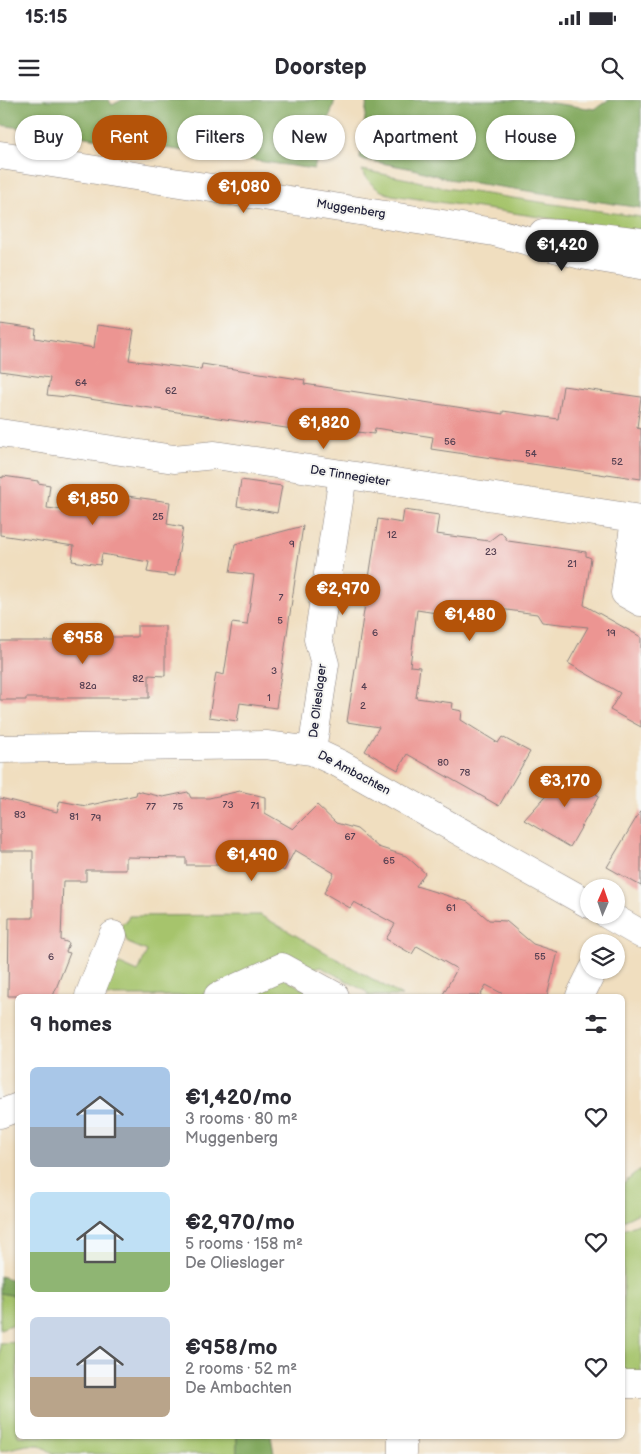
<!DOCTYPE html>
<html lang="en">
<head>
<meta charset="utf-8">
<style>
  body { margin:0; font-family:"Balsamiq Sans",sans-serif; background:#f7f7f7; color:#2b2b33; height:100vh; display:flex; flex-direction:column; font-size:19px; white-space:nowrap }
  * { box-sizing:border-box; margin:0 }
  p { font-size:16px; color:#7c7c81 }
  .icon { flex:none; width:28px; height:28px; fill:none; stroke:currentColor; stroke-width:2; stroke-linecap:round; stroke-linejoin:round }
  .map { position:relative; flex:1; overflow:hidden }
  .drawer { position:absolute; left:15px; top:894px; width:610px; height:445px; display:flex; flex-direction:column; background:#fff; border-radius:8px; box-shadow:0 1px 4px #0004 }
  .drawer>* { flex:none }
  .guide { position:absolute; left:15px; top:15px; width:611px; height:45px; display:flex; gap:10px }
  .needle { width:32px; rotate:2deg }
  .tools { position:absolute; left:580px; top:779px; display:grid; gap:10px }
  .tools a { display:grid; place-items:center; width:45px; height:45px; border-radius:50%; background:#fff; box-shadow:0 1px 4px #0004; font-size:25px }
  .price { position:absolute; translate:-50% -42px; padding:0 11px; border-radius:18px; background:#b45309; color:#fff; font-size:16px; line-height:32px; filter:drop-shadow(0 1px 2px #0008) }
  .price::after { content:''; position:absolute; left:50%; top:30px; width:15px; height:11px; margin-left:-8px; background:inherit; clip-path:polygon(0 0,100% 0,50% 100%) }
  .price.selected { background:#222; color:#fff }
  ul { padding:0; list-style:none }
  li { display:flex; align-items:center; gap:15px; height:125px; padding:0 15px }
  li span { display:grid; place-items:center; flex:none; width:140px; height:100px; border-radius:8px; color:#555 }
  li>.icon { margin-inline-start:auto }
  span .icon { width:60px; height:60px; fill:#fffc; stroke-width:1 }
  li b { font-size:21px }
  h2 { display:flex; justify-content:space-between; align-items:center; height:60px; padding:0 15px; font-size:21px }
  .chip { padding:0 18px; border-radius:22px; background:#fff; box-shadow:0 1px 4px #0004; font-size:18px; line-height:45px }
  .chip.selected { background:#b45309; color:#fff }
  .status { display:flex; justify-content:space-between; align-items:center; height:35px; padding:0 25px; background:#fff; direction:ltr }
  .status svg { height:14px; fill:currentColor }
  header { display:flex; justify-content:space-between; align-items:center; height:65px; padding:0 15px; background:#fff; font-size:22px; font-weight:700 }
  .map>svg:first-child { display:block }
</style>
</head>
<body>
<div class="status"><b>15:15</b><svg viewBox="0 0 49 12"><path d="M0 12V9h3v3zM5 12V6h3v6zM10 12V3h3v9zM15 12V0h3v12zM26 1h20v11H26zM47 4h2v5h-2z"/></svg></div>
<header><svg class="icon" aria-label="menu" viewBox="0 0 24 24"><path d="M4 6h16M4 12h16M4 18h16"/></svg>Doorstep<svg class="icon" aria-label="search" viewBox="0 0 24 24"><circle cx="10" cy="10" r="6"/><path d="M15 15l6 6"/></svg></header>
<div class="map">
<svg width="641" height="1354" viewBox="0 0 641 1354">
  <rect width="100%" height="100%" fill="#f6f6f2"/>
  <filter id="ink" filterUnits="userSpaceOnUse"><feTurbulence type="fractalNoise" baseFrequency=".02" numOctaves="2"/><feDisplacementMap in="SourceGraphic" scale="10" xChannelSelector="R" yChannelSelector="G"/><feConvolveMatrix kernelMatrix="1 2 1 2 8 2 1 2 1" color-interpolation-filters="sRGB"/></filter>
  <filter id="wash" filterUnits="userSpaceOnUse"><feTurbulence type="fractalNoise" baseFrequency=".0096" numOctaves="4" result="noise"/><feDisplacementMap in="SourceGraphic" scale="20" xChannelSelector="R" yChannelSelector="G"/><feGaussianBlur stdDeviation="1.12" result="paint"/><feColorMatrix in="noise" values="0 0 0 0 0 0 0 0 0 0 0 0 0 0 0 0 0 1.4 0 .05"/><feComposite in="paint" operator="in"/></filter>
  <g filter="url(#wash)">
    <rect width="100%" height="100%" fill="#f0debf"/>
    <!-- green -->
    <path fill="#a6c46c" stroke="#647354" d="M362 70 413 80 445 88 641 117V132L392 95C377 91 368 83 362 70Z
      M260 815 402 896H368L367 892 321 867 308 870 283 856 199 896H99L111 867 120 864 138 872 147 851 128 843 124 835 119 833 123 822 126 823 129 816Z
      M282 877 315 896H288L281 893 273 896H241Z
      M641 1069V1112L623 1121V1084Z
      M641 1123V1275H623V1130Z
      M0 1193 18 1196 17 1223 0 1229Z
      M17 1242 18 1336H237V1354H54L40 1345H27L0 1351V1243Z"/>
    <!-- forest -->
    <path fill="#84aa60" stroke="#53664e" d="M0 0H109L112 5 122 0H335L314 69 0 25Z
      M367 0H531L595 9 608 0H641V108L448 79 413 69 360 59Z
      M0 1176 17 1181V1196L0 1193Z
      M237 1336H271L274 1354H237Z"/>
    <g id="blocks">
      <!-- building -->
      <path fill="#ec9592" d="M0 224 36 229 35 238 94 248 97 225 134 230 129 260 201 270 202 264 305 280 304 284 503 314V311L558 319 563 286 641 297 637 328 641 329V379L607 374 606 375 431 349 433 337 375 328 374 334 341 330 340 336 69 296 66 297 47 295 50 278 0 271Z
        M3 376 38 381V383L50 385 47 408 96 414 99 392 170 402 167 424 183 427 175 476 147 472 149 462 126 458 102 454 100 465 72 461 74 446 0 435V377L3 378Z
        M241 380 282 386 277 413 237 406Z
        M404 410 439 415 436 434 489 441 501 432 508 441 586 452V456L591 458 584 505 641 537V627L610 610 620 593 568 563 588 527 542 522 537 514 484 507 482 520 417 510 410 566 420 567 416 598 453 603 452 609 462 611 461 620 498 643 502 637 530 652 499 706 407 654 398 670 365 651 379 627 347 622 378 419 402 423Z
        M303 426 276 608 240 603 237 621 209 617 216 573 224 575 232 523 247 525 254 475 230 472 235 444Z
        M61 526H89V537H137V526H165V576L149 575V598H26V600H0V541H61Z
        M574 671 600 686 596 694 599 696 570 747 524 720 564 676 570 679Z
        M137 691 163 697 188 692 191 698H209L240 691 265 697V713L293 729 317 705 336 723 357 729 378 747 406 756 425 773 416 786 468 802 489 820 506 821 533 844 558 852 547 896H507L486 885 480 896H442L457 869 417 846 412 854 386 839 395 824 354 802 350 808 324 793 334 773 295 750 284 771 274 765 218 763V765H186V758L126 757V770H86V781H63L61 840 69 843 66 852 70 853 53 896H8L9 818H33V751H0V698L57 712 60 701 86 706 136 695Z
        M641 710V786L607 767Z"/>
    </g>
  </g>
  <g filter="url(#ink)">
    <use href="#blocks" fill-opacity="0" stroke="#89807d" stroke-width="1"/>
    <g fill="none" stroke-linecap="round" stroke-linejoin="round">
      <defs>
        <path id="minor" d="M0 333 174 359 215 355 641 419
          M635 419 625 493 641 502
          M0 649 266 645 312 651 340 664 589 804
          M312 651 325 564 318 539 343 375
          M608 815 641 834
          M89 896 113 835
          M218 896 282 867 335 896
          M580 896 593 870
          M0 1014 18 1007
          M622 1284H641
          M402 1354V1336"/>
        <path id="secondary" d="M0 55 494 132 581 155 641 165
          M543 133 584 135 641 142"/>
      </defs>
      <!-- minor casing -->
      <use href="#minor" stroke="#89807d" stroke-width="29"/>
      <!-- secondary casing -->
      <use href="#secondary" stroke="#89807d" stroke-width="29"/>
      <!-- minor -->
      <use href="#minor" stroke="#fff" stroke-width="28"/>
      <!-- secondary -->
      <use href="#secondary" stroke="#fff" stroke-width="28"/>
    </g>
  </g>
  <g text-anchor="middle" dominant-baseline="central" stroke-width="4" stroke-linejoin="round" paint-order="stroke">
    <!-- number labels -->
    <g font-size="10" fill="#543f51">
      <text x="81" y="283">64</text>
      <text x="171" y="291">62</text>
      <text x="450" y="342">56</text>
      <text x="531" y="354">54</text>
      <text x="617" y="362">52</text>
      <text x="158" y="417">25</text>
      <text x="392" y="435">12</text>
      <text x="292" y="444">9</text>
      <text x="491" y="452">23</text>
      <text x="572" y="464">21</text>
      <text x="281" y="498">7</text>
      <text x="280" y="521">5</text>
      <text x="375" y="533">6</text>
      <text x="611" y="533">19</text>
      <text x="274" y="571">3</text>
      <text x="138" y="579">82</text>
      <text x="88" y="586">82a</text>
      <text x="364" y="587">4</text>
      <text x="269" y="598">1</text>
      <text x="363" y="606">2</text>
      <text x="443" y="663">80</text>
      <text x="465" y="673">78</text>
      <text x="228" y="705">73</text>
      <text x="255" y="706">71</text>
      <text x="151" y="707">77</text>
      <text x="178" y="707">75</text>
      <text x="20" y="715">83</text>
      <text x="74" y="717">81</text>
      <text x="96" y="718">79</text>
      <text x="350" y="737">67</text>
      <text x="389" y="761">65</text>
      <text x="451" y="808">61</text>
      <text x="51" y="857">6</text>
      <text x="540" y="857">55</text>
    </g>
    <!-- street labels -->
    <g font-size="12" fill="#22223b" stroke="#f6f6f2">
      <text transform="translate(351 109) rotate(9)">Muggenberg</text>
      <text transform="translate(350 376) rotate(9)">De Tinnegieter</text>
      <text transform="translate(318 601) rotate(-83)">De Olieslager</text>
      <text transform="translate(354 673) rotate(28)">De Ambachten</text>
    </g>
  </g>
</svg>
<div class="tools">
<a><svg class="needle" viewBox="-14 -14 28 28"><path d="M0-13l5 13h-10z" fill="#e53935"/><path d="M0 13l5-13h-10z" fill="#7c7c81"/></svg></a>
<a><svg class="icon" aria-label="layers" viewBox="0 0 24 24"><path d="M12 4l9 5-9 5-9-5zM3 14l9 5 9-5"/></svg></a>
</div>
<b class="price" style="left:244px;top:114px">€1,080</b>
<b class="price selected" style="left:562px;top:172px">€1,420</b>
<b class="price" style="left:324px;top:350px">€1,820</b>
<b class="price" style="left:93px;top:426px">€1,850</b>
<b class="price" style="left:343px;top:516px">€2,970</b>
<b class="price" style="left:470px;top:542px">€1,480</b>
<b class="price" style="left:83px;top:565px">€958</b>
<b class="price" style="left:565px;top:708px">€3,170</b>
<b class="price" style="left:252px;top:782px">€1,490</b>
<div class="guide">
<a class="chip">Buy</a>
<a class="chip selected">Rent</a>
<a class="chip">Filters</a>
<a class="chip">New</a>
<a class="chip">Apartment</a>
<a class="chip">House</a>
</div>
<section class="drawer">
<h2>9 homes<svg class="icon" aria-label="filters" viewBox="0 0 24 24"><path d="M4 7h16M4 17h16"/><circle cx="9" cy="7" r="2"/><circle cx="15" cy="17" r="2"/></svg></h2>
<ul>
<li><span style="background:linear-gradient(#a9c7e8 60%,#9aa5b1 0)"><svg class="icon" aria-label="home" viewBox="0 0 24 24"><path d="M3 11l9-7 9 7M6 9v11h12V9"/></svg></span><div><b>€1,420/mo</b><p>3 rooms · 80 m²</p><p>Muggenberg</p></div><svg class="icon" aria-label="heart" viewBox="0 0 24 24"><path d="M12 20l-8-8c-3-5 5-10 8-4 3-6 11-1 8 4z"/></svg></li>
<li><span style="background:linear-gradient(#bfe0f5 60%,#8fb573 0)"><svg class="icon" aria-label="home" viewBox="0 0 24 24"><path d="M3 11l9-7 9 7M6 9v11h12V9"/></svg></span><div><b>€2,970/mo</b><p>5 rooms · 158 m²</p><p>De Olieslager</p></div><svg class="icon" aria-label="heart" viewBox="0 0 24 24"><path d="M12 20l-8-8c-3-5 5-10 8-4 3-6 11-1 8 4z"/></svg></li>
<li><span style="background:linear-gradient(#c9d6e8 60%,#b9a48a 0)"><svg class="icon" aria-label="home" viewBox="0 0 24 24"><path d="M3 11l9-7 9 7M6 9v11h12V9"/></svg></span><div><b>€958/mo</b><p>2 rooms · 52 m²</p><p>De Ambachten</p></div><svg class="icon" aria-label="heart" viewBox="0 0 24 24"><path d="M12 20l-8-8c-3-5 5-10 8-4 3-6 11-1 8 4z"/></svg></li>
</ul>
</section>
</div>
</body>
</html>
